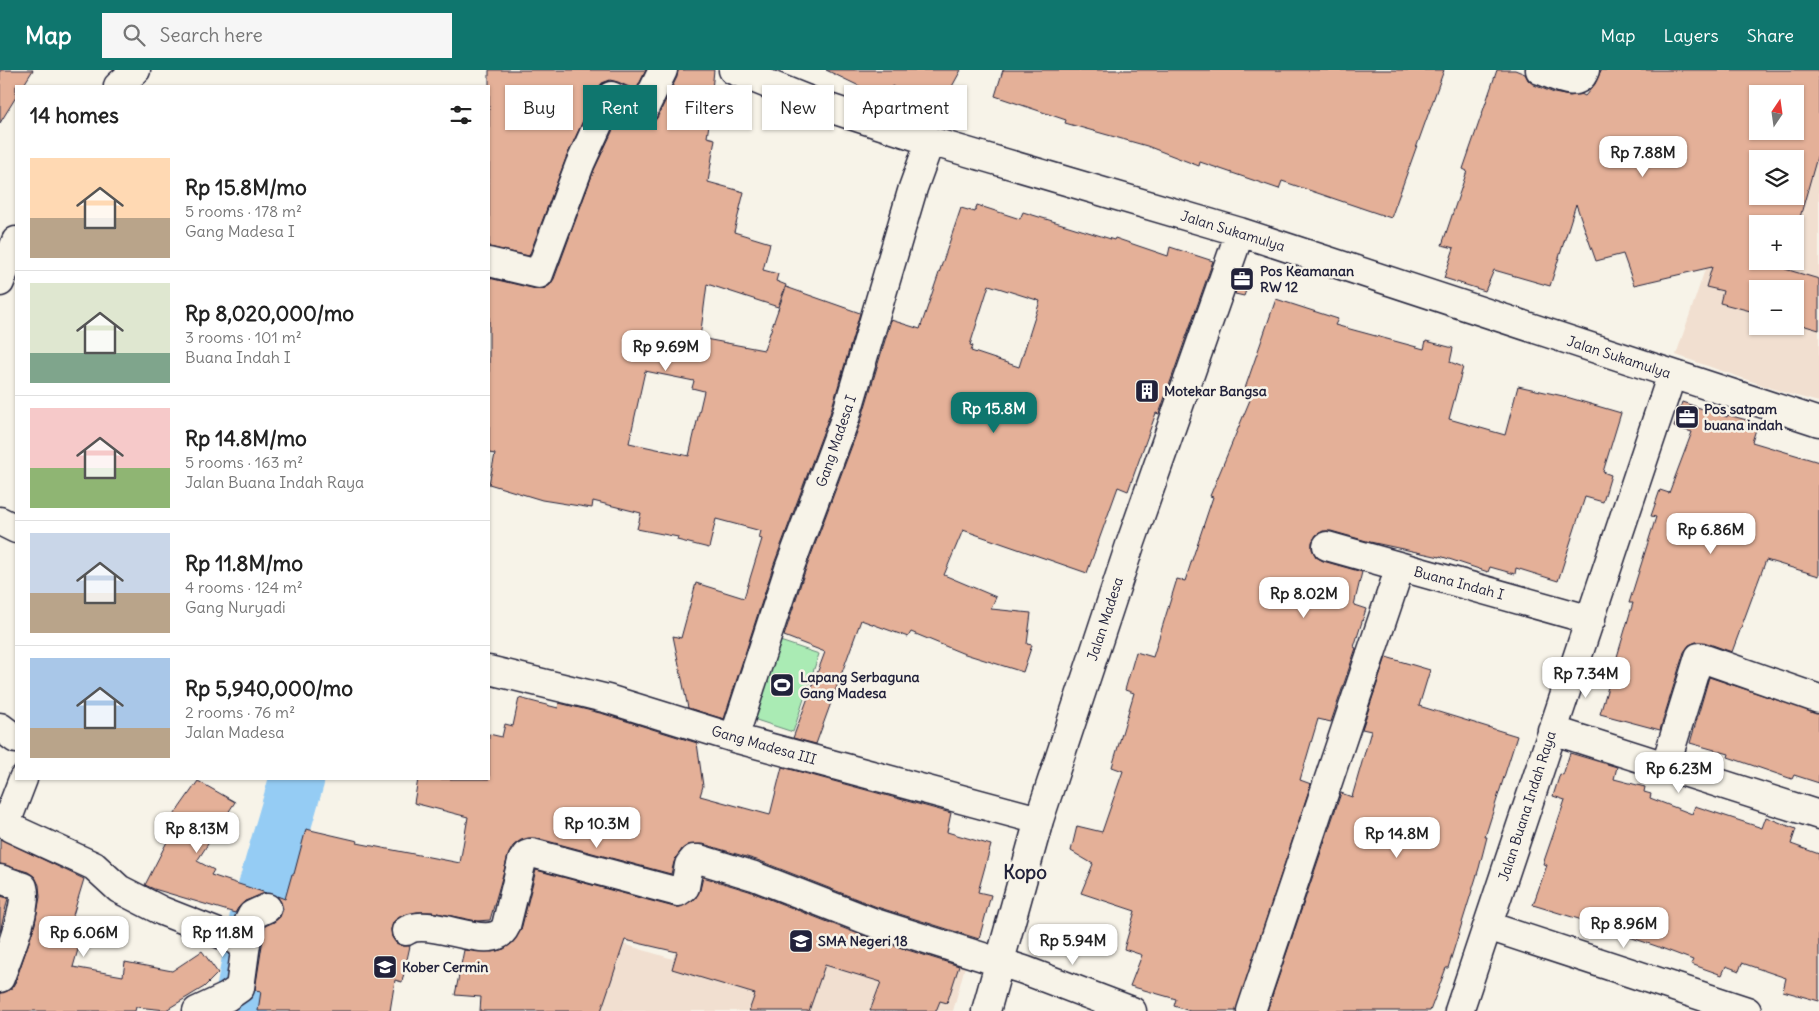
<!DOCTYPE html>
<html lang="en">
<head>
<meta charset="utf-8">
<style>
  body { margin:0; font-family:Delius,sans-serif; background:#f6f6f6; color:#222; height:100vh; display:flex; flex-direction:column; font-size:19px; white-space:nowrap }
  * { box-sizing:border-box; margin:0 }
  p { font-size:16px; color:#767676 }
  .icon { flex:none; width:28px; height:28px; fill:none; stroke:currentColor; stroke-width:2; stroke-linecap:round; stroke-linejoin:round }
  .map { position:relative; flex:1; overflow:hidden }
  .drawer { position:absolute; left:15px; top:15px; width:475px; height:695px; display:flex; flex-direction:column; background:#fff; border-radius:0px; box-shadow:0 1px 4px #0004 }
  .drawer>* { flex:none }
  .guide { position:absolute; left:505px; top:15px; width:475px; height:45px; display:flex; gap:10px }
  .needle { width:32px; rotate:13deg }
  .fabs { position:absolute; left:1749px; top:15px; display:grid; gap:10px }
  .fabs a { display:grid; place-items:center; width:55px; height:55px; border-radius:0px; background:#fff; box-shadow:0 1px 4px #0004; font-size:25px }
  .price { position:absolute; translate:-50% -42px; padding:0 11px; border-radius:10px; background:#fff; color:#222; font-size:16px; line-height:32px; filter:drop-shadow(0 1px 2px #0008) }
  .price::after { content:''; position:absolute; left:50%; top:30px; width:15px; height:11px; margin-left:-8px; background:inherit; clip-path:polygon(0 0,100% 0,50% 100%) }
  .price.on { background:#0f766e; color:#fff }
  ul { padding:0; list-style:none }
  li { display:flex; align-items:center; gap:15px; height:125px; padding:0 15px }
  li+li { border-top:1px solid #e0e0e0 }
  li span { display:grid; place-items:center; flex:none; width:140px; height:100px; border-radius:0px; color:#555 }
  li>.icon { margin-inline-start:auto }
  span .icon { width:60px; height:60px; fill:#fffc; stroke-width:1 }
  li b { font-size:21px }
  h2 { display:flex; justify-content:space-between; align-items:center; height:60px; padding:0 15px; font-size:21px }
  .tag { padding:0 18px; border-radius:0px; background:#fff; box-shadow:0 1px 4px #0004; font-size:18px; line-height:45px }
  .tag.on { background:#0f766e; color:#fff }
  header { display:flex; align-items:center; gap:30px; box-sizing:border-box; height:70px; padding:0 25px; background:#0f766e; color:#fff }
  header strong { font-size:24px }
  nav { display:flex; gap:28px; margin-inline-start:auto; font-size:18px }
  .search { width:350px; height:45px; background:#f6f6f6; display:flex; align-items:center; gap:12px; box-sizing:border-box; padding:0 18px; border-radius:0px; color:#767676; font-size:19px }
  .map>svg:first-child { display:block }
</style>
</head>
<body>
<header>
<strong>Map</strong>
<div class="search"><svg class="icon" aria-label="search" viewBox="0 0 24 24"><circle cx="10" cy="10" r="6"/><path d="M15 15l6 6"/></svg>Search here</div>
<nav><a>Map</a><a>Layers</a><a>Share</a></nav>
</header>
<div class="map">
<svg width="1819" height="941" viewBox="0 0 1819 941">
  <rect width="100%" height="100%" fill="#f7f3e8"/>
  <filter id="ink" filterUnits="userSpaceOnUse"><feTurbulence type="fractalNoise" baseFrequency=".02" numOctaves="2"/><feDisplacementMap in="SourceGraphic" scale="10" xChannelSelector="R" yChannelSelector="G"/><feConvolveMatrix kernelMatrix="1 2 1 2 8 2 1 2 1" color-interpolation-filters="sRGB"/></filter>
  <g filter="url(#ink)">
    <!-- built -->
    <path fill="#f1dfd0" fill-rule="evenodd" d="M1819 0V332L1785 323 1676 285 1718 161 1754 84 1795 61ZM1758 89H1795V126H1758ZM1758 154H1795V191H1758ZM1758 219H1795V256H1758Z
      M702 797 968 885 953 941H543L570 858 673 889Z"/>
    <!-- green -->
    <path fill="#aaebb4" stroke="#668678" d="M771 568 819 584 793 662 744 646Z"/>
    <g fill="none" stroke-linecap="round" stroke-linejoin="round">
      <!-- river -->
      <path stroke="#95ccf4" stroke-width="55" d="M240 941 258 843 297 709"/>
    </g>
    <!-- building -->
    <path fill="#e4b098" stroke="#22223b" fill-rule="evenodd" d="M0 0H33L23 16H16V27L0 53Z
      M489 0H646L636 20 618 12 610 10 602 13 597 20 566 88 529 186 489 177Z
      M678 0H714L711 30H713L707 67 715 69 708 112 744 122 734 162 770 173 763 200 778 204 776 211 786 215 778 237 707 214 700 268 764 280 786 217 860 243 830 344 774 494 724 649 688 638 673 566 681 568 696 513 744 528 762 469 759 468 761 461 716 449 709 478 677 470 678 467 637 459 641 443 593 431 592 438 542 430 489 414 495 384 489 383V208L536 219H543L550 215 554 209 594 100 619 47 637 55 645 56 652 54 657 48 677 7ZM645 301 694 311 692 318 704 321 689 386 629 373Z
      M826 0H961L943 33 937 28 931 39 892 16 884 28Z
      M1003 0H1444L1391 148 1282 111 1279 119 1200 92 1199 96 1147 76 1065 53 1066 50 995 26Z
      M1497 0H1515L1525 4 1528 10 1534 15 1554 23 1570 26 1581 24 1585 26 1595 14 1601 0H1819V80L1795 165V154H1758V191H1788L1785 199 1819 209V260L1795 253V219H1758V243L1720 233 1723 221 1706 217 1712 197 1634 215 1623 184 1596 191 1576 134 1550 216 1494 200 1485 221 1444 208 1454 178 1442 175 1467 101 1463 99ZM1758 24H1795V61H1758ZM1758 89H1795V126H1758Z
      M977 135 1020 149 1023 142 1114 170 1115 168 1168 186 1170 177 1213 191 1159 344 1156 343 1128 421 1118 417 1087 503 963 460 944 505 996 527 991 539 1031 543 1027 574 1032 575 1023 602 962 583 911 562 908 567 861 550 816 674 793 668 825 582 784 566 804 504 860 354 891 250 920 259 961 138 975 142ZM989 215 1040 231 1019 297 971 281 973 276 970 275Z
      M1243 201 1252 204 1244 226 1235 224Z
      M1276 229 1338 249 1335 255 1424 279 1426 271 1453 278 1450 292 1463 297 1449 349 1505 365 1518 316 1563 326 1621 343 1603 402 1611 405 1603 432 1585 427 1558 511 1516 498 1515 504 1490 497 1488 502 1440 486V487L1370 472 1331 461H1323L1316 465 1312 472V479L1316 487 1323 491 1362 502 1354 535 1366 539 1354 577 1356 578 1331 652 1318 649 1300 710 1311 714 1236 941H1190L1174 936 1176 929 1130 916 1142 885 1124 879 1135 841 1081 823 1093 794 1071 781 1077 756 1102 762 1123 701 1112 697 1134 623 1125 620 1136 582 1153 587 1177 509 1185 511 1213 427 1210 426 1250 330 1242 327Z
      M1682 332 1727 347 1728 345 1758 353 1752 372 1819 392V506L1766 490 1732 582 1704 572H1696L1689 575 1684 582 1660 660 1600 644 1633 533H1629L1656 447 1651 446 1660 420 1669 423 1692 362 1674 357Z
      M1386 587 1430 600 1419 636 1517 666 1485 767H1487L1479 798 1448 898H1446L1430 941H1267L1341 723 1352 727 1371 661 1362 659Z
      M1709 607 1819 644V713L1794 705 1792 709 1728 687 1729 684 1690 673Z
      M519 628 558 638 559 633 604 644 697 673 703 716 700 726 770 745 782 697 951 743 947 762 991 775 978 822 991 825 979 869 877 837 760 791 703 774 688 775 682 779 674 792 671 804 536 768H528L521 770 513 776 509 783 490 850 477 851 432 842H417L401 846 394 851 391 859 392 867 396 873 403 876H410L402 912 395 910 390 941H258L261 921 255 920 265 856 274 852 280 847 283 839 281 832 277 826 285 829 292 804H294L306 759 358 771 357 773 460 793 468 747 414 733 418 709H489V664L502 667 505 654 513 656Z
      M1570 683 1617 697 1614 709 1645 717 1644 722 1651 724 1650 728 1692 744 1695 736 1762 758 1766 747 1796 759 1791 774 1819 784V931L1783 921 1786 908 1742 893 1739 901 1726 896 1722 905 1691 894 1693 890 1656 876 1582 851V850L1533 835 1547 795 1543 794 1565 730 1553 726 1560 704 1563 705Z
      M198 711 235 732 197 791 214 800 211 805 266 823 245 831 238 838 235 843 154 819 145 815 172 762 165 758Z
      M0 769 84 809 67 865 81 869 73 897 123 906 125 892 172 901 202 881 218 903 204 917 166 940 136 937 135 941H0V923L10 920 15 913 35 854 40 827 39 815 35 807 28 802 0 794Z
      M536 800 674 837H680L695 829 700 820 703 807 749 821 866 867 959 896 947 933 940 931 936 941H870L881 912 825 895 809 941H749L755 924 672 899 677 882 625 870 601 941H480L481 927 455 925 464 880 492 882 504 879 511 874 521 860Z
      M0 826 8 828 0 862Z"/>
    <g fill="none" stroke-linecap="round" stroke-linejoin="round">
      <defs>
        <path id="minor" d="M733 0 823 36 930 71 1240 162 1819 352
          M1540 0C1555 5 1578 21 1585 0
          M118 16 136 0
          M489 192 539 204 580 94 611 26 643 41 663 0
          M0 212 16 171
          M0 451 16 459
          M1327 476 1591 550
          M489 600 608 629 734 668 1039 750
          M0 657 16 669
          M1552 660 1819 745
          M734 668 789 499 845 349 913 118 930 71
          M1665 697 1699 587 1819 629
          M23 709 8 748 11 758 94 796 119 819 162 841 246 874
          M0 809 23 817C29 837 7 888 0 908
          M1488 856 1747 941
          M406 861C430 844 493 886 506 856L522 791 526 785 532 783 678 822 685 817 689 795 694 789H699L754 806 872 852 1024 900 1132 941
          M197 941 227 927 240 918 249 851 252 845 267 838
          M986 941 1039 750 1130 475 1240 162
          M1251 941 1400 497
          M1459 941 1672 304"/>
      </defs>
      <!-- minor casing -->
      <use href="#minor" stroke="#22223b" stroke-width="31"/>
      <!-- minor -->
      <use href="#minor" stroke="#f7f3e8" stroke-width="28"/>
    </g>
  </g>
  <!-- icons -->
  <defs>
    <symbol id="office-square" viewBox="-11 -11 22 22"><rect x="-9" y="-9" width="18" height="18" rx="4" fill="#22223b" stroke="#f7f3e8"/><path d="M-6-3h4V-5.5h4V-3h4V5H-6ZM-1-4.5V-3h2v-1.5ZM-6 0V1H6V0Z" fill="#fff"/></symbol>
    <symbol id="building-square" viewBox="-11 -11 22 22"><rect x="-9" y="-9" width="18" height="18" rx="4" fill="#22223b" stroke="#f7f3e8"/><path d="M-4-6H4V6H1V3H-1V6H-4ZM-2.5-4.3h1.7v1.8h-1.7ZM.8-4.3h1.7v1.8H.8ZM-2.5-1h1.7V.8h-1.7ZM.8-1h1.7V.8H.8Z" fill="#fff"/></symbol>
    <symbol id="stadium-square" viewBox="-11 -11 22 22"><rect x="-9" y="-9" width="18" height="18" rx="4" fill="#22223b" stroke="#f7f3e8"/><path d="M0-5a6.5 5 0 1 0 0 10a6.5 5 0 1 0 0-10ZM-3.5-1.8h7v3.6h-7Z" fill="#fff"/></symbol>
    <symbol id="school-square" viewBox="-11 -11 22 22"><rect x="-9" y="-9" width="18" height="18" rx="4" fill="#22223b" stroke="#f7f3e8"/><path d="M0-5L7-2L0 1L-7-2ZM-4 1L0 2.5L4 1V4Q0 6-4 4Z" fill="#fff"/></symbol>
  </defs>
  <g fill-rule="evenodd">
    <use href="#office-square" x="1228" y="195" width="28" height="28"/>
    <use href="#building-square" x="1133" y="307" width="28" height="28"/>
    <use href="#office-square" x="1673" y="333" width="28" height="28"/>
    <use href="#stadium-square" x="768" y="601" width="28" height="28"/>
    <use href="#school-square" x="787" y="857" width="28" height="28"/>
    <use href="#school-square" x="371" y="883" width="28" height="28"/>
  </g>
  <g text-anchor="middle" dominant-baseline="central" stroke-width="5" stroke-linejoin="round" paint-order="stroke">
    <!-- street labels -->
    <g font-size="14" fill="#22223b" stroke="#f7f3e8">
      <text transform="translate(1233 161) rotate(17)">Jalan Sukamulya</text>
      <text transform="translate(1619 287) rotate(18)">Jalan Sukamulya</text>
      <text transform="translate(836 371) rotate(-71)">Gang Madesa I</text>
      <text transform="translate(1459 513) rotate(15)">Buana Indah I</text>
      <text transform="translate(1105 549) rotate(-72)">Jalan Madesa</text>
      <text transform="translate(764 675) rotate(16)">Gang Madesa III</text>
      <text transform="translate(1527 736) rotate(-72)">Jalan Buana Indah Raya</text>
    </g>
    <!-- poi labels -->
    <g font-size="14" font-weight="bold" fill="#22223b" stroke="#f7f3e8" text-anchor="start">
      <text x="1260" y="201">Pos Keamanan<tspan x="1260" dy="16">RW 12</tspan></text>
      <text x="1164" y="321">Motekar Bangsa</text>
      <text x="1704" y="339">Pos satpam<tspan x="1704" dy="16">buana indah</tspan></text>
      <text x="800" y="607">Lapang Serbaguna<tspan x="800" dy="16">Gang Madesa</tspan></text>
      <text x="818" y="871">SMA Negeri 18</text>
      <text x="402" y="897">Kober Cermin</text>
    </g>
    <!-- district labels -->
    <g font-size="19" font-weight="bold" fill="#22223b" stroke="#f7f3e8">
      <text x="1025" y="802">Kopo</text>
    </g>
  </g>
</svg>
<div class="fabs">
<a><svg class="needle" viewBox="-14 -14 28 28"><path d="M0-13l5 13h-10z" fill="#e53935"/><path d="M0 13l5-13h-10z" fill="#767676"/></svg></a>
<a><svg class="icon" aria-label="layers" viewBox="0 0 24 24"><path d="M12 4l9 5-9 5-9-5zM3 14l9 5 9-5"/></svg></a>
<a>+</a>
<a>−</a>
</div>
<b class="price" style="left:1643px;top:108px">Rp 7.88M</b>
<b class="price" style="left:666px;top:302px">Rp 9.69M</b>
<b class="price on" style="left:994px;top:364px">Rp 15.8M</b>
<b class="price" style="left:1711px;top:485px">Rp 6.86M</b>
<b class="price" style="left:1304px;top:549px">Rp 8.02M</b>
<b class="price" style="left:1586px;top:629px">Rp 7.34M</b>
<b class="price" style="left:1679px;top:724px">Rp 6.23M</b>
<b class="price" style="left:597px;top:779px">Rp 10.3M</b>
<b class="price" style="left:197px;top:784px">Rp 8.13M</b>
<b class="price" style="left:1397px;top:789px">Rp 14.8M</b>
<b class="price" style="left:1624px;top:879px">Rp 8.96M</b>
<b class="price" style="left:84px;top:888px">Rp 6.06M</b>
<b class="price" style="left:223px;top:888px">Rp 11.8M</b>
<b class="price" style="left:1073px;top:896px">Rp 5.94M</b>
<div class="guide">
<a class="tag">Buy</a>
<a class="tag on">Rent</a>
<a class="tag">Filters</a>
<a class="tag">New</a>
<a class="tag">Apartment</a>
</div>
<section class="drawer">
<h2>14 homes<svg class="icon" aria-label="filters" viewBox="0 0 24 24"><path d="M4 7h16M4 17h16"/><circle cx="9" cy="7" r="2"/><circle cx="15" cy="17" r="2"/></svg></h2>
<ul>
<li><span style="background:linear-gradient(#ffd9b3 60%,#b9a48a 0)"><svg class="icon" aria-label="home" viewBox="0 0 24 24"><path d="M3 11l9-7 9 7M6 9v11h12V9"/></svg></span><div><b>Rp 15.8M/mo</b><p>5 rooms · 178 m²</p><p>Gang Madesa I</p></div></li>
<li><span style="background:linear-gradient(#dfe7d0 70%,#7fa58c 0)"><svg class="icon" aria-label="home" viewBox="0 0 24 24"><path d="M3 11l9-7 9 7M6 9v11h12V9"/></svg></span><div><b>Rp 8,020,000/mo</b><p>3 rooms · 101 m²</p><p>Buana Indah I</p></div></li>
<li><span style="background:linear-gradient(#f6c9c9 60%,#8fb573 0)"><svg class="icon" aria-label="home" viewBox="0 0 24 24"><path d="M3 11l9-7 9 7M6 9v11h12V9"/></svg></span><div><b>Rp 14.8M/mo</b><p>5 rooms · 163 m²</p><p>Jalan Buana Indah Raya</p></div></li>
<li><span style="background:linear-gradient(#c9d6e8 60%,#b9a48a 0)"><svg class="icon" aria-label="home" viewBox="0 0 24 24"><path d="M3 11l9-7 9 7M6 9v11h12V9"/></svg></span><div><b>Rp 11.8M/mo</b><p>4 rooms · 124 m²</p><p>Gang Nuryadi</p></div></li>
<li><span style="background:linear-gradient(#a9c7e8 70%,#b9a48a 0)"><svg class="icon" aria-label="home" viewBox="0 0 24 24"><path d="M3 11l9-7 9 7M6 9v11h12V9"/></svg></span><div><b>Rp 5,940,000/mo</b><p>2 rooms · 76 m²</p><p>Jalan Madesa</p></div></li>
</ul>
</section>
</div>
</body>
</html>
